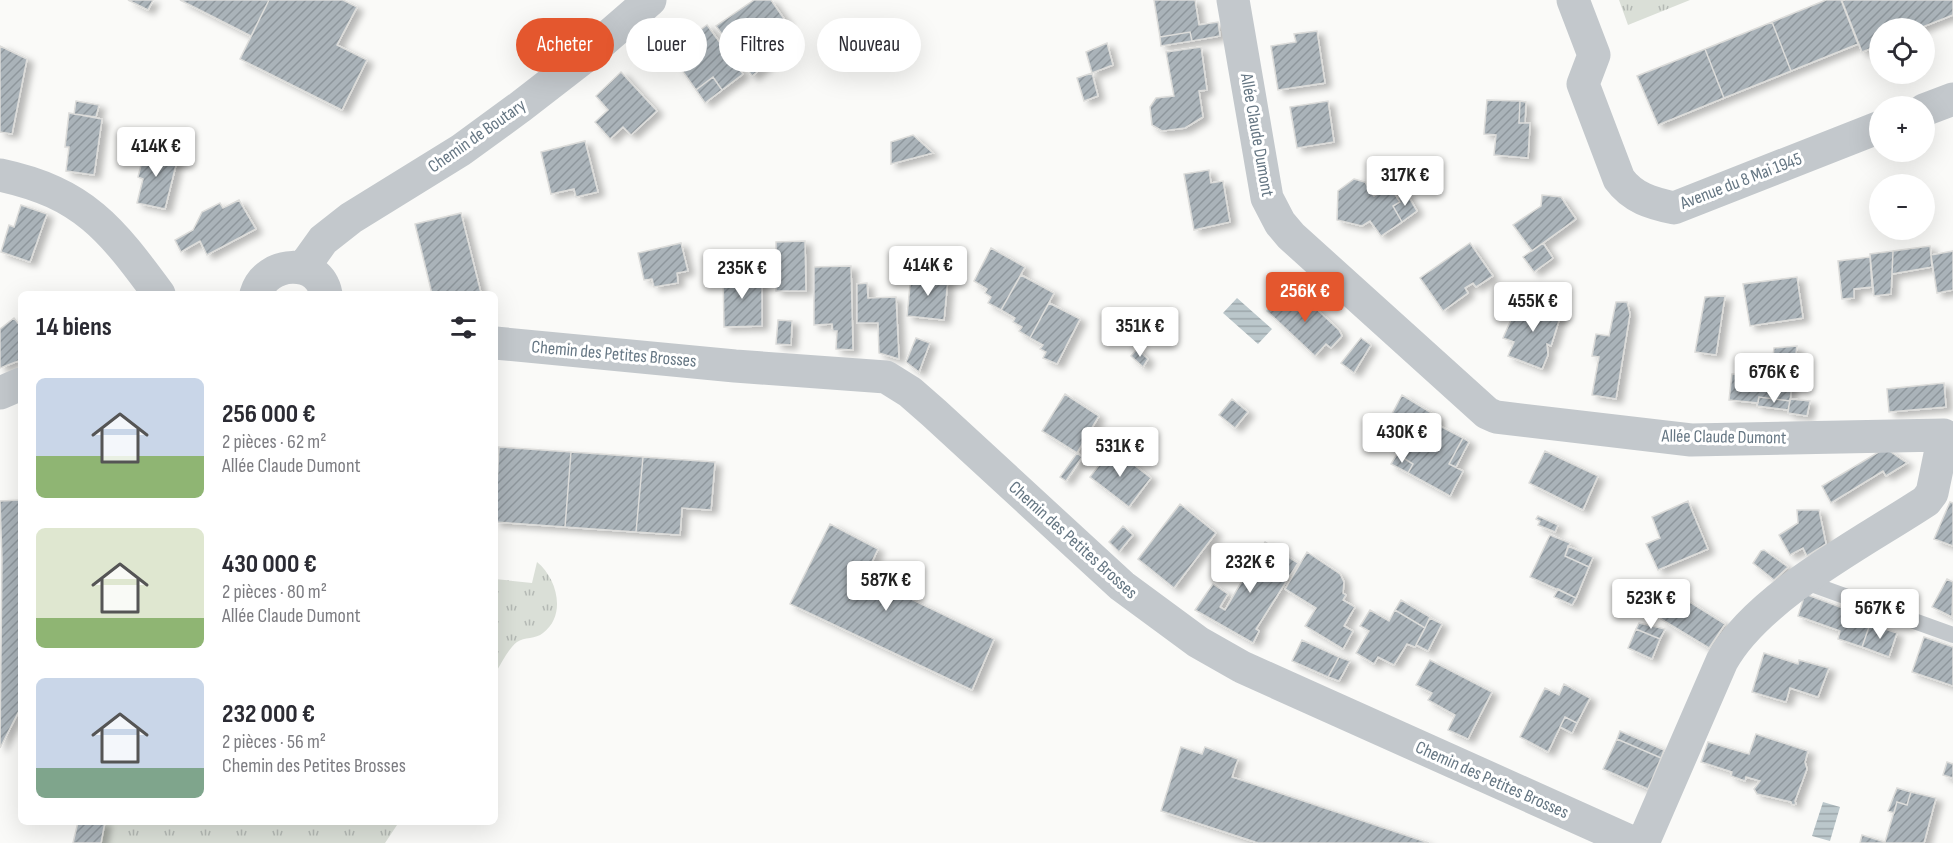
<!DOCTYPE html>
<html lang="fr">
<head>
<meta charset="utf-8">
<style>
  body { margin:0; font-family:"Sofia Sans Condensed",sans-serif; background:#f7f7f7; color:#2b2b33; height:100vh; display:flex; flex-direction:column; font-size:22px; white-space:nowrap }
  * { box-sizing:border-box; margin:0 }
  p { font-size:20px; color:#7c7c81 }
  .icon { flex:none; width:33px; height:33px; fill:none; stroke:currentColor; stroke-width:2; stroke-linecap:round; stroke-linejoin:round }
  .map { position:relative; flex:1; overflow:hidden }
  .panel { position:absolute; left:18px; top:291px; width:480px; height:534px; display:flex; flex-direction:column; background:#fff; border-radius:9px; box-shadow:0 6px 24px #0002 }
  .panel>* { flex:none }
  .banner { position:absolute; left:516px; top:18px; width:570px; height:54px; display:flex; gap:12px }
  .tools { position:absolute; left:1869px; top:18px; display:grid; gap:12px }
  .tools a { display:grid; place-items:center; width:66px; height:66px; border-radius:50%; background:#fff; box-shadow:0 6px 24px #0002; font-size:30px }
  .price { position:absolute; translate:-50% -51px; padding:0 14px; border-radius:6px; background:#fff; color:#222; font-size:20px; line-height:39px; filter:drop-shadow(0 2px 3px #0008) }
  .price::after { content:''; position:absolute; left:50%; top:36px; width:18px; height:14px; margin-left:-9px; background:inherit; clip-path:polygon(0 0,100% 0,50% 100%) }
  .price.current { background:#e4572e; color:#fff }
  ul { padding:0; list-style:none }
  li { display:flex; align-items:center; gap:18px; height:150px; padding:0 18px }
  li span { display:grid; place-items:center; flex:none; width:168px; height:120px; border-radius:9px; color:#555 }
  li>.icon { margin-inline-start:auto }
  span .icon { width:72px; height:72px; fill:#fffc; stroke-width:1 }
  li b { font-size:26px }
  h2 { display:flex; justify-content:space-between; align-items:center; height:72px; padding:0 18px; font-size:26px }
  .pill { padding:0 21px; border-radius:27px; background:#fff; box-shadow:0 6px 24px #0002; font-size:21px; line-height:54px }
  .pill.current { background:#e4572e; color:#fff }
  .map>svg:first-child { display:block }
</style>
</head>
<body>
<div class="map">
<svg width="1953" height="843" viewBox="0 0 1953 843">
  <defs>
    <pattern id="grass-tufts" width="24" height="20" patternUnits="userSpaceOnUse" patternTransform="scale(1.5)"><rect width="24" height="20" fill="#dadfd7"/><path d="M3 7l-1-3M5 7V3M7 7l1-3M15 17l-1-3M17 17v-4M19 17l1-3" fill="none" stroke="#b4b9b4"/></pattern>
    <pattern id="water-rules" width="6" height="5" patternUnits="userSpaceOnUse" patternTransform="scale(1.5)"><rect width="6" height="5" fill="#bbc7cb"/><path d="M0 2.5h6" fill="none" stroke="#9ca6aa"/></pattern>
    <pattern id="building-hatch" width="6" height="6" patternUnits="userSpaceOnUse" patternTransform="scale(1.5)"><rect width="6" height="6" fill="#aab3b9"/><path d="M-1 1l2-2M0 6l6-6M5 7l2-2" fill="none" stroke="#8e969c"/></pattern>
    <filter id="shadow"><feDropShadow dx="6" dy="4" stdDeviation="3" flood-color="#0004"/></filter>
  </defs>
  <rect width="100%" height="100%" fill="#fafaf8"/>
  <!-- grass -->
  <path fill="url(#grass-tufts)" d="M1619 0H1690L1628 25Z
    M537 562C557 578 567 615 543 633 536 639 524 637 517 642 508 649 501 664 495 674V579L532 583Z
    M105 822H399L385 843H101Z"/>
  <!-- water -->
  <path fill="url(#water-rules)" d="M1237 298 1272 329 1258 344 1223 313Z
    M1823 802 1840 807 1830 841 1812 836Z"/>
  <!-- building -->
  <path fill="url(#building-hatch)" stroke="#dcdcda" stroke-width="1.5" filter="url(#shadow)" d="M128 0H153L148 10Z
    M180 0H269L251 36Z
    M269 0H343L357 7 337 45 367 60 342 110 240 59Z
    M754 0H771L787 23 754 47 766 65 752 76 716 26Z
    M1154 0H1195L1199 25 1218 22 1220 36 1192 41 1190 32 1160 37Z
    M1826 0H1841L1858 44 1791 71 1772 22Z
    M1845 0H1953V15L1920 28H1880V45L1862 52 1842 1Z
    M1772 22 1791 71 1724 98 1705 49Z
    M707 25 743 74 722 90 713 77 696 90 669 52 681 44 678 40 692 29 696 33Z
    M1317 31 1325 83 1278 90 1271 46 1296 42 1294 34Z
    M1190 32 1192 41 1161 46 1160 37Z
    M1107 43 1113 65 1092 73 1086 52Z
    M0 46 27 59 12 134 0 132Z
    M1201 47 1207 90 1199 91 1203 117 1185 128 1162 131 1152 125 1150 107 1156 98 1174 96 1166 52Z
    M1705 49 1724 98 1658 125 1637 76Z
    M621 72 657 111 631 135 623 127 610 139 595 122 608 110 596 96Z
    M1092 73 1098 96 1084 101 1077 78Z
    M713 77 722 90 705 103 696 90Z
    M1487 100 1520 101 1519 123H1530L1528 158 1494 155 1496 135 1484 134Z
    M76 101 99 105 96 117 74 114Z
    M1328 101 1334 142 1297 148 1290 107Z
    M1520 101 1526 102 1525 123H1519Z
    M69 113 102 119 94 175 66 171 69 147H65Z
    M913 135 933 153 891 164V142Z
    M156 140 171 144 169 155 154 151Z
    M585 141 598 192 576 197 574 189 551 194 541 152Z
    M145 149 178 157 165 209 137 203 143 179 138 177Z
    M1209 170 1211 183 1223 181 1230 222 1194 230 1184 174Z
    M1354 179 1365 182 1374 196 1390 187 1400 202 1393 206 1402 222 1381 236 1370 221 1362 226 1337 220 1338 191Z
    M1406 192 1417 211 1402 222 1393 206 1400 202 1397 198Z
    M1542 195 1561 197 1576 219 1532 251 1513 225 1541 206Z
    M239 200 256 229 207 255 200 241 181 252 175 240 193 230 202 212 220 203 223 208Z
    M21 205 47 214 30 262 1 252 9 225 14 227Z
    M461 213 481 293 432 294 415 224Z
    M805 241 806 291H776V242Z
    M681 243 688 271 677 273 678 283 654 287 652 279 644 280 638 253Z
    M1470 243 1493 276 1476 287 1473 283 1465 288 1468 293 1443 311 1420 278Z
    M1543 243 1553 258 1534 272 1523 257Z
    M1930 246 1932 267 1892 274 1893 251Z
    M991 248 1025 267 1001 310 988 303 991 297 985 293 987 289 974 281Z
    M1893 251 1891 294 1874 296 1870 254Z
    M1953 251V290L1937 293 1931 255Z
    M1870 257 1872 287 1854 289V298L1842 299 1838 261Z
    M851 266 853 350 836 349 837 331H833L832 324 814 325V267Z
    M749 271V279H762V326L724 327 723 272Z
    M911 275 948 278 944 320 907 316Z
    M1021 275 1054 293 1030 338 1019 331 1022 327 1013 322 1015 318 1001 310Z
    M1797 277 1803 318 1750 326 1743 284Z
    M867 283 868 298 896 297 899 359 879 353 878 323H857V284Z
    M1287 289 1304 304 1308 301 1339 330 1342 336 1331 348 1326 344 1315 356 1267 311Z
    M1725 296 1716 355 1695 352 1705 297Z
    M1531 298 1562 311 1551 346 1547 344 1548 355 1542 369 1508 356 1514 342 1503 338 1513 315 1523 319Z
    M1616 302H1627L1630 314 1616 399 1592 395 1599 357 1592 356 1596 334 1609 336Z
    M1049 303 1080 319 1057 364 1043 358 1046 352 1040 349 1043 345 1030 338Z
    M14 318 21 327V360L0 368V329Z
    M778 320 792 321 791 345 776 344Z
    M916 338 930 343 919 372 906 362Z
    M1361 338 1371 345 1354 373 1341 363Z
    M1797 346 1793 374 1771 372 1774 348Z
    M1137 349 1148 359 1143 367 1131 356Z
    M1761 371 1793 374 1790 401 1759 397 1758 403 1729 400 1732 374 1760 375Z
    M1944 383 1946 407 1889 412 1887 389Z
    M1065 394 1099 416 1077 453 1042 431Z
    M1402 395 1440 418 1436 424 1463 438 1449 464 1463 471 1450 496 1408 473 1413 464 1397 454 1405 440 1385 427Z
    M1759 397 1790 401 1788 410 1757 406Z
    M1232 399 1248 412 1235 428 1219 415Z
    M1790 399 1810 401 1807 416 1788 413Z
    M1463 438 1469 442 1456 467 1449 464Z
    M495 447H499L495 499Z
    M499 447 571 452 565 527 495 522Z
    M1112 448 1151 478 1129 507 1090 477Z
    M1882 450H1888L1907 463 1886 476 1883 471 1831 503 1822 486Z
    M1545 451 1598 476 1583 510 1529 483Z
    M571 452 643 457 636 532 565 527Z
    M1077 453 1082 457 1066 481 1060 477Z
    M1397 454 1413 464 1408 473 1391 464Z
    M643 457 715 462 711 510 682 508 680 535 636 532Z
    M21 500V707L0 748 2 559 0 501Z
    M1688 501 1708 549 1658 570 1646 544 1660 538 1652 517Z
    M1950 502 1953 503V546L1934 539Z
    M1180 504 1216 533 1174 588 1138 559Z
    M1797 510H1819L1826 544 1807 556 1803 548 1790 555 1779 535 1798 523Z
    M1538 516 1558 525 1555 532 1538 525 1540 521 1536 519Z
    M830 524 878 549 865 577 994 639 972 690 790 604Z
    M1123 526 1133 535 1119 552 1109 542Z
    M1550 535 1570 543 1565 556 1589 567 1576 598 1530 577Z
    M1265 542 1298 563 1256 629 1259 631 1253 643 1195 610 1213 584 1228 594 1220 607 1225 610Z
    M1568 546 1593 557 1589 567 1565 556Z
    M1764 550 1788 567 1774 580 1753 563 1761 551Z
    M1307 552 1340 574 1344 582 1343 593 1346 595 1343 600 1355 607 1344 626 1353 631 1343 649 1305 626 1316 608 1285 589Z
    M1947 579 1953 582 1952 617 1932 607Z
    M1558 589 1576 598 1572 605 1554 597Z
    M1677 594 1725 624 1709 648 1661 619Z
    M1805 594 1867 617 1865 623 1870 624 1862 647 1838 639 1840 631 1798 616Z
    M1401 600 1430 617 1425 628 1395 610Z
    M1370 610 1389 621 1395 610 1425 628 1415 647 1407 644 1394 665 1378 657 1374 664 1356 653 1369 631 1360 626Z
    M1430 618 1442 624 1428 651 1416 645Z
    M1639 623 1665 629 1660 639 1636 629Z
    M1870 624 1897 633 1889 657 1862 647Z
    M1636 629 1660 639 1652 659 1628 648Z
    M1924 637 1953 647V686L1912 672Z
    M1302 640 1339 657 1328 677 1292 661Z
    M1764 653 1798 664 1799 660 1829 668 1818 697 1790 688 1786 702 1752 692Z
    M1339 657 1350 661 1339 681 1328 677Z
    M1430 660 1492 692 1468 739 1448 730 1455 715 1428 700 1432 693 1416 685Z
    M1564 684 1590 698 1577 723 1565 717 1548 752 1520 737 1545 688 1559 695Z
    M1565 717 1577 723 1572 733 1560 727Z
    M1620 731 1664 750 1661 758 1617 739Z
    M1756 734 1808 751 1805 762 1807 769 1795 801 1796 804 1792 805 1791 802 1757 794 1754 789 1760 781 1746 777 1745 781 1731 776 1732 772 1701 762 1708 742 1749 754Z
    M1617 739 1661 758 1648 789 1603 769Z
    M1181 747 1202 754 1205 747 1238 759 1232 777 1429 843H1258L1161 811Z
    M1947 762 1953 764V783V778L1943 775Z
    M1897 788 1911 792 1907 805 1897 802 1894 813 1888 811Z
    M1911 792 1936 798 1924 843H1860L1862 835 1885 842 1897 802 1907 805Z
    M78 822H105L101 843H73Z"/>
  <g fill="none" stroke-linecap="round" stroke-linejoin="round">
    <!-- service -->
    <path stroke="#c3c8cc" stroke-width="16" d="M1803 581 1953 635"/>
    <!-- minor -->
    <path stroke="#c3c8cc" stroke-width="33" d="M1233 0 1267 198 1280 223 1291 236 1487 413 1496 417 1691 440 1944 435 1932 493 1926 501C1864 542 1758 596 1722 661L1643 843
      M1573 0 1594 55 1583 84 1619 179C1633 198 1651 203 1674 208L1880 127
      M1924 110 1953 99
      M0 175C84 193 111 229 159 294
      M303 268 323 240 351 218 461 150 520 107 582 59 650 0
      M256 294C266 260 319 257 326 294
      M495 343 735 366 886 377 910 392 934 413 1122 586 1198 642 1242 667 1634 843
      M0 393 21 384"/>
  </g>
  <g text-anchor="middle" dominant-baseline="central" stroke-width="6" stroke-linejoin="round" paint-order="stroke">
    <!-- street labels -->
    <g font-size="18" fill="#657683" stroke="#fff">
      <text transform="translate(1257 135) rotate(80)">Allée Claude Dumont</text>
      <text transform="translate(477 136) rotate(-35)">Chemin de Boutary</text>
      <text transform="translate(1741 181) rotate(-21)">Avenue du 8 Mai 1945</text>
      <text transform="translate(614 354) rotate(5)">Chemin des Petites Brosses</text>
      <text transform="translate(1724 437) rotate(1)">Allée Claude Dumont</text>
      <text transform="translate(1073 540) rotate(42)">Chemin des Petites Brosses</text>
      <text transform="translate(1492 780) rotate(24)">Chemin des Petites Brosses</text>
    </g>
  </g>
</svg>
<div class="tools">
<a><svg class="icon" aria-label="locate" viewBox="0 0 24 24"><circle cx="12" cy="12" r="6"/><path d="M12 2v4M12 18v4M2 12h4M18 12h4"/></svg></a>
<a>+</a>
<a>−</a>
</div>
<b class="price" style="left:156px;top:178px">414K €</b>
<b class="price" style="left:1405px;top:207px">317K €</b>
<b class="price" style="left:928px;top:297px">414K €</b>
<b class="price" style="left:742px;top:300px">235K €</b>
<b class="price current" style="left:1305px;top:323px">256K €</b>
<b class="price" style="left:1533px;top:333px">455K €</b>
<b class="price" style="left:1140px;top:358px">351K €</b>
<b class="price" style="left:1774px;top:404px">676K €</b>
<b class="price" style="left:1402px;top:464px">430K €</b>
<b class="price" style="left:1120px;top:478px">531K €</b>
<b class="price" style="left:1250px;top:594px">232K €</b>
<b class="price" style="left:886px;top:612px">587K €</b>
<b class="price" style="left:1651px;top:630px">523K €</b>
<b class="price" style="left:1880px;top:640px">567K €</b>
<div class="banner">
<a class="pill current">Acheter</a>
<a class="pill">Louer</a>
<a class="pill">Filtres</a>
<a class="pill">Nouveau</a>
</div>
<section class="panel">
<h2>14 biens<svg class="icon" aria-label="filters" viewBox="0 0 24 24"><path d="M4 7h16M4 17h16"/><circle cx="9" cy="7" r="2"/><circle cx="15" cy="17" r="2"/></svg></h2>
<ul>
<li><span style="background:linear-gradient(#c9d6e8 65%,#8fb573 0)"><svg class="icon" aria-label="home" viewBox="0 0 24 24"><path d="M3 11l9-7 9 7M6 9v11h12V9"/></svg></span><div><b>256 000 €</b><p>2 pièces · 62 m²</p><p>Allée Claude Dumont</p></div></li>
<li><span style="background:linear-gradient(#dfe7d0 75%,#8fb573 0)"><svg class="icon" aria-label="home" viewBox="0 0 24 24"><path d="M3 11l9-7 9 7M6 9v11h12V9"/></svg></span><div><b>430 000 €</b><p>2 pièces · 80 m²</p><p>Allée Claude Dumont</p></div></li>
<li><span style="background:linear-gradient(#c9d6e8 75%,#7fa58c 0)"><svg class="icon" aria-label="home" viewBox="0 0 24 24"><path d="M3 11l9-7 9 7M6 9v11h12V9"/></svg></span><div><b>232 000 €</b><p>2 pièces · 56 m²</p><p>Chemin des Petites Brosses</p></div></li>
</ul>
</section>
</div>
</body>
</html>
